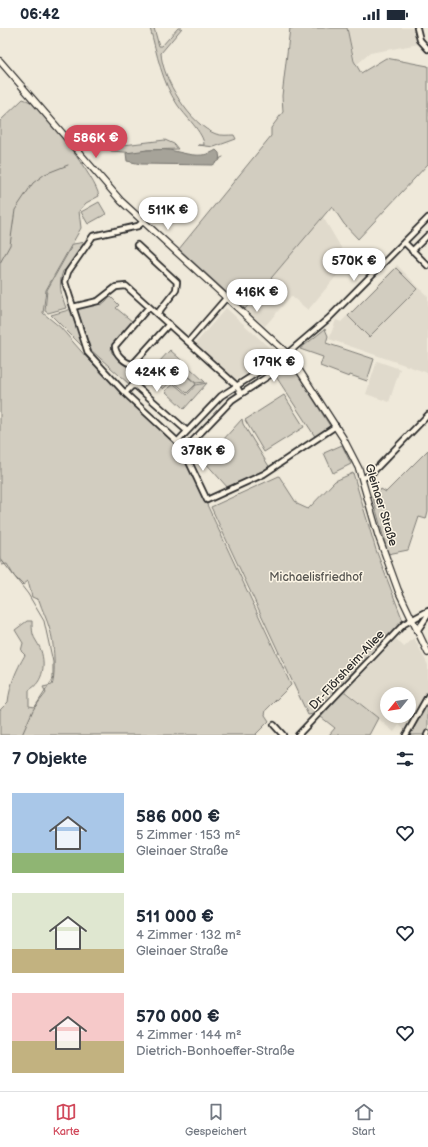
<!DOCTYPE html>
<html lang="de">
<head>
<meta charset="utf-8">
<style>
  body { margin:0; font-family:"Balsamiq Sans",sans-serif; background:#f2f2f3; color:#1f2937; height:100vh; display:flex; flex-direction:column; font-size:15px; white-space:nowrap }
  * { box-sizing:border-box; margin:0 }
  p { font-size:13px; color:#747a83 }
  .icon { flex:none; width:22px; height:22px; fill:none; stroke:currentColor; stroke-width:2; stroke-linecap:round; stroke-linejoin:round }
  .map { position:relative; height:707px; overflow:hidden }
  .sheet { display:flex; flex-direction:column; background:#fff; flex:1 }
  .sheet>* { flex:none }
  .needle { width:26px; rotate:240deg }
  .controls { position:absolute; left:380px; top:659px; display:grid; gap:8px }
  .controls a { display:grid; place-items:center; width:36px; height:36px; border-radius:50%; background:#fff; box-shadow:0 2px 10px #0003; font-size:20px }
  .price { position:absolute; translate:-50% -34px; padding:0 9px; border-radius:14px; background:#fff; color:#222; font-size:13px; line-height:26px; filter:drop-shadow(0 1px 2px #0008) }
  .price::after { content:''; position:absolute; left:50%; top:24px; width:12px; height:9px; margin-left:-6px; background:inherit; clip-path:polygon(0 0,100% 0,50% 100%) }
  .price.selected { background:#d1495b; color:#fff }
  ul { padding:0; list-style:none }
  li { display:flex; align-items:center; gap:12px; height:100px; padding:0 12px }
  li span { display:grid; place-items:center; flex:none; width:112px; height:80px; border-radius:0px; color:#555 }
  li>.icon { margin-inline-start:auto }
  span .icon { width:48px; height:48px; fill:#fffc; stroke-width:1 }
  li b { font-size:17px }
  h2 { display:flex; justify-content:space-between; align-items:center; height:48px; padding:0 12px; font-size:17px }
  .status { display:flex; justify-content:space-between; align-items:center; height:28px; padding:0 20px; background:#fff; direction:ltr }
  .status svg { height:11px; fill:currentColor }
  .tab-bar { display:flex; justify-content:space-around; align-items:center; height:56px; border-top:1px solid #e0e1e3; background:#fff; font-size:11px; color:#747a83 }
  .tab-bar a { display:grid; justify-items:center; gap:2px }
  .tab-bar .selected { color:#d1495b }
  .map>svg:first-child { display:block }
</style>
</head>
<body>
<div class="status"><b>06:42</b><svg viewBox="0 0 49 12"><path d="M0 12V9h3v3zM5 12V6h3v6zM10 12V3h3v9zM15 12V0h3v12zM26 1h20v11H26zM47 4h2v5h-2z"/></svg></div>
<div class="map">
<svg width="428" height="707" viewBox="0 0 428 707">
  <rect width="100%" height="100%" fill="#efe9da"/>
  <filter id="ink" filterUnits="userSpaceOnUse"><feTurbulence type="fractalNoise" baseFrequency=".025" numOctaves="2"/><feDisplacementMap in="SourceGraphic" scale="8" xChannelSelector="R" yChannelSelector="G"/><feConvolveMatrix kernelMatrix="1 2 1 2 8 2 1 2 1" color-interpolation-filters="sRGB"/></filter>
  <g filter="url(#ink)">
    <!-- built -->
    <path fill="#e0dacc" fill-rule="evenodd" d="M347 0H415L419 16 370 25 356 37Z
      M323 189 349 233 308 282 291 268 265 298 245 281Z
      M397 237 428 269V345L329 311 336 292 341 294Z
      M226 280 277 327 236 352 195 316Z
      M377 333 400 341 389 374 366 366Z
      M414 610 428 637V661L405 702 399 697 394 704 346 663 396 611 404 619ZM387 666H409V688H387Z"/>
    <!-- green -->
    <path fill="#d2cdc0" stroke="#7e7c76" d="M150 0H154L159 18H162L178 0H182L161 25C162 50 190 97 216 106 222 108 228 107 234 107L236 111 214 119 198 117H204C204 105 184 87 177 76 162 54 157 26 150 0Z
      M290 0H347L354 33 361 45 386 30 428 38V136L358 211 344 196 332 178 245 281 179 221 271 108V100L283 84 282 68Z
      M23 71C28 73 33 74 36 78 50 93 96 150 99 168L86 175 79 183 81 200 46 262 43 285 60 299 87 330 182 423 291 657 266 682 265 687 269 693 256 706 257 707H0V682L8 674C10 657 16 642 25 627L21 623 23 615 15 602 27 593H32C32 597 32 602 33 606 34 611 38 615 40 620 46 635 44 654 29 662V678L35 679 46 665 43 659 52 657C56 648 54 612 50 602 47 591 42 582 39 572L32 569 28 553 23 557 14 548 7 536 2 537 0 533V93Z
      M165 112 174 116 178 121 147 122 137 125 111 123 107 119Z
      M99 174 106 186 88 196 81 184Z
      M86 214 68 241 63 243C58 257 61 266 66 280L48 285 45 283 47 262 73 216Z
      M396 240 417 261 369 309 348 288Z
      M111 269 119 277 116 280 133 294 111 321 112 325 128 339 134 340 137 350 129 356 91 322 77 281 98 275 101 277Z
      M72 281 86 322 51 287Z
      M325 301 328 308 326 315 374 331 367 353 350 347 349 349 320 338 323 329 300 321Z
      M170 322 188 338 163 361 147 347Z
      M285 331H288L330 398 316 410 275 347 279 343 277 335Z
      M190 340 205 354 196 355 185 346Z
      M182 344 196 356 187 365 174 354Z
      M207 355 184 381 165 363 174 356 187 367 196 357Z
      M284 367 304 399 264 424 245 392Z
      M242 391 243 396 270 440 228 460 204 433Z
      M342 417 351 436 333 445 324 425Z
      M428 422V483L426 491 419 489 408 522 388 526 373 470 381 461 386 464Z
      M353 445 376 522 403 593 313 686 308 687 211 479 279 448 297 476 308 481 335 453Z
      M344 663 378 690 369 707H329L335 700 321 689Z
      M428 673V700L424 707H409Z"/>
    <!-- water -->
    <path fill="#a6a399" stroke="#75736d" d="M147 122C154 122 162 121 169 122 185 125 201 132 216 122L219 125 220 132 213 137 141 136 127 133 126 125Z"/>
    <g fill="none" stroke-linecap="round" stroke-linejoin="round">
      <!-- stream -->
      <path stroke="#75736d" stroke-width="1" d="M219 131 223 129
        M0 235 10 217 15 182 33 155 45 146 68 137
        M0 530 28 566 44 593 53 634V651L33 682 22 707"/>
      <defs>
        <path id="minor" d="M417 0 420 12 428 21
          M144 193 138 198 93 208 68 244 65 254 88 325 125 365 181 417 207 472 264 446 336 398
          M404 214 428 238
          M137 217 177 254 176 262 157 286
          M412 223 428 207
          M73 279 98 273 116 259 126 258 236 357 241 366 232 372 184 422
          M149 279 115 318C115 326 126 336 133 336L169 296
          M188 314 227 269
          M125 365 132 358H136L187 403
          M241 366 276 343 277 340 274 333
          M177 414 221 368 288 325 329 290 428 190
          M363 450 370 447 428 387
          M417 603 428 587
          M274 697 283 707
          M298 707 404 596 428 583
          M406 707 428 668
          M427 707 428 705"/>
        <path id="tertiary" d="M0 33 121 173 290 328 343 410 359 441 378 507 398 562 428 625"/>
      </defs>
      <!-- minor casing -->
      <use href="#minor" stroke="#2b2b2b" stroke-width="8"/>
      <!-- tertiary casing -->
      <use href="#tertiary" stroke="#2b2b2b" stroke-width="8"/>
      <!-- minor -->
      <use href="#minor" stroke="#fcf5e5" stroke-width="4.5"/>
      <!-- tertiary -->
      <use href="#tertiary" stroke="#fcf5e5" stroke-width="5.5"/>
    </g>
  </g>
  <g text-anchor="middle" dominant-baseline="central" stroke-width="3" stroke-linejoin="round" paint-order="stroke">
    <!-- street labels -->
    <g font-size="12" fill="#2b2b2b" stroke="#fcf5e5">
      <text transform="translate(381 477) rotate(73)">Gleinaer Straße</text>
      <text transform="translate(347 642) rotate(-47)">Dr.-Flörsheim-Allee</text>
    </g>
    <!-- park labels -->
    <g font-size="12" fill="#555450" stroke="#fcf5e5">
      <text x="316" y="549">Michaelisfriedhof</text>
    </g>
  </g>
</svg>
<div class="controls">
<a><svg class="needle" viewBox="-14 -14 28 28"><path d="M0-13l5 13h-10z" fill="#e53935"/><path d="M0 13l5-13h-10z" fill="#747a83"/></svg></a>
</div>
<b class="price selected" style="left:96px;top:131px">586K €</b>
<b class="price" style="left:168px;top:203px">511K €</b>
<b class="price" style="left:354px;top:254px">570K €</b>
<b class="price" style="left:257px;top:285px">416K €</b>
<b class="price" style="left:274px;top:355px">179K €</b>
<b class="price" style="left:157px;top:365px">424K €</b>
<b class="price" style="left:203px;top:444px">378K €</b>
</div>
<section class="sheet">
<h2>7 Objekte<svg class="icon" aria-label="filters" viewBox="0 0 24 24"><path d="M4 7h16M4 17h16"/><circle cx="9" cy="7" r="2"/><circle cx="15" cy="17" r="2"/></svg></h2>
<ul>
<li><span style="background:linear-gradient(#a9c7e8 75%,#8fb573 0)"><svg class="icon" aria-label="home" viewBox="0 0 24 24"><path d="M3 11l9-7 9 7M6 9v11h12V9"/></svg></span><div><b>586 000 €</b><p>5 Zimmer · 153 m²</p><p>Gleinaer Straße</p></div><svg class="icon" aria-label="heart" viewBox="0 0 24 24"><path d="M12 20l-8-8c-3-5 5-10 8-4 3-6 11-1 8 4z"/></svg></li>
<li><span style="background:linear-gradient(#dfe7d0 70%,#c2b280 0)"><svg class="icon" aria-label="home" viewBox="0 0 24 24"><path d="M3 11l9-7 9 7M6 9v11h12V9"/></svg></span><div><b>511 000 €</b><p>4 Zimmer · 132 m²</p><p>Gleinaer Straße</p></div><svg class="icon" aria-label="heart" viewBox="0 0 24 24"><path d="M12 20l-8-8c-3-5 5-10 8-4 3-6 11-1 8 4z"/></svg></li>
<li><span style="background:linear-gradient(#f6c9c9 60%,#c2b280 0)"><svg class="icon" aria-label="home" viewBox="0 0 24 24"><path d="M3 11l9-7 9 7M6 9v11h12V9"/></svg></span><div><b>570 000 €</b><p>4 Zimmer · 144 m²</p><p>Dietrich-Bonhoeffer-Straße</p></div><svg class="icon" aria-label="heart" viewBox="0 0 24 24"><path d="M12 20l-8-8c-3-5 5-10 8-4 3-6 11-1 8 4z"/></svg></li>
</ul>
</section>
<nav class="tab-bar">
<a class="selected"><svg class="icon" aria-label="map" viewBox="0 0 24 24"><path d="M3 6l6-2 6 2 6-2v14l-6 2-6-2-6 2zM9 4v14M15 6v14"/></svg>Karte</a>
<a><svg class="icon" aria-label="saved" viewBox="0 0 24 24"><path d="M7 4h10v16l-5-4-5 4z"/></svg>Gespeichert</a>
<a><svg class="icon" aria-label="home" viewBox="0 0 24 24"><path d="M3 11l9-7 9 7M6 9v11h12V9"/></svg>Start</a>
</nav>
</body>
</html>
